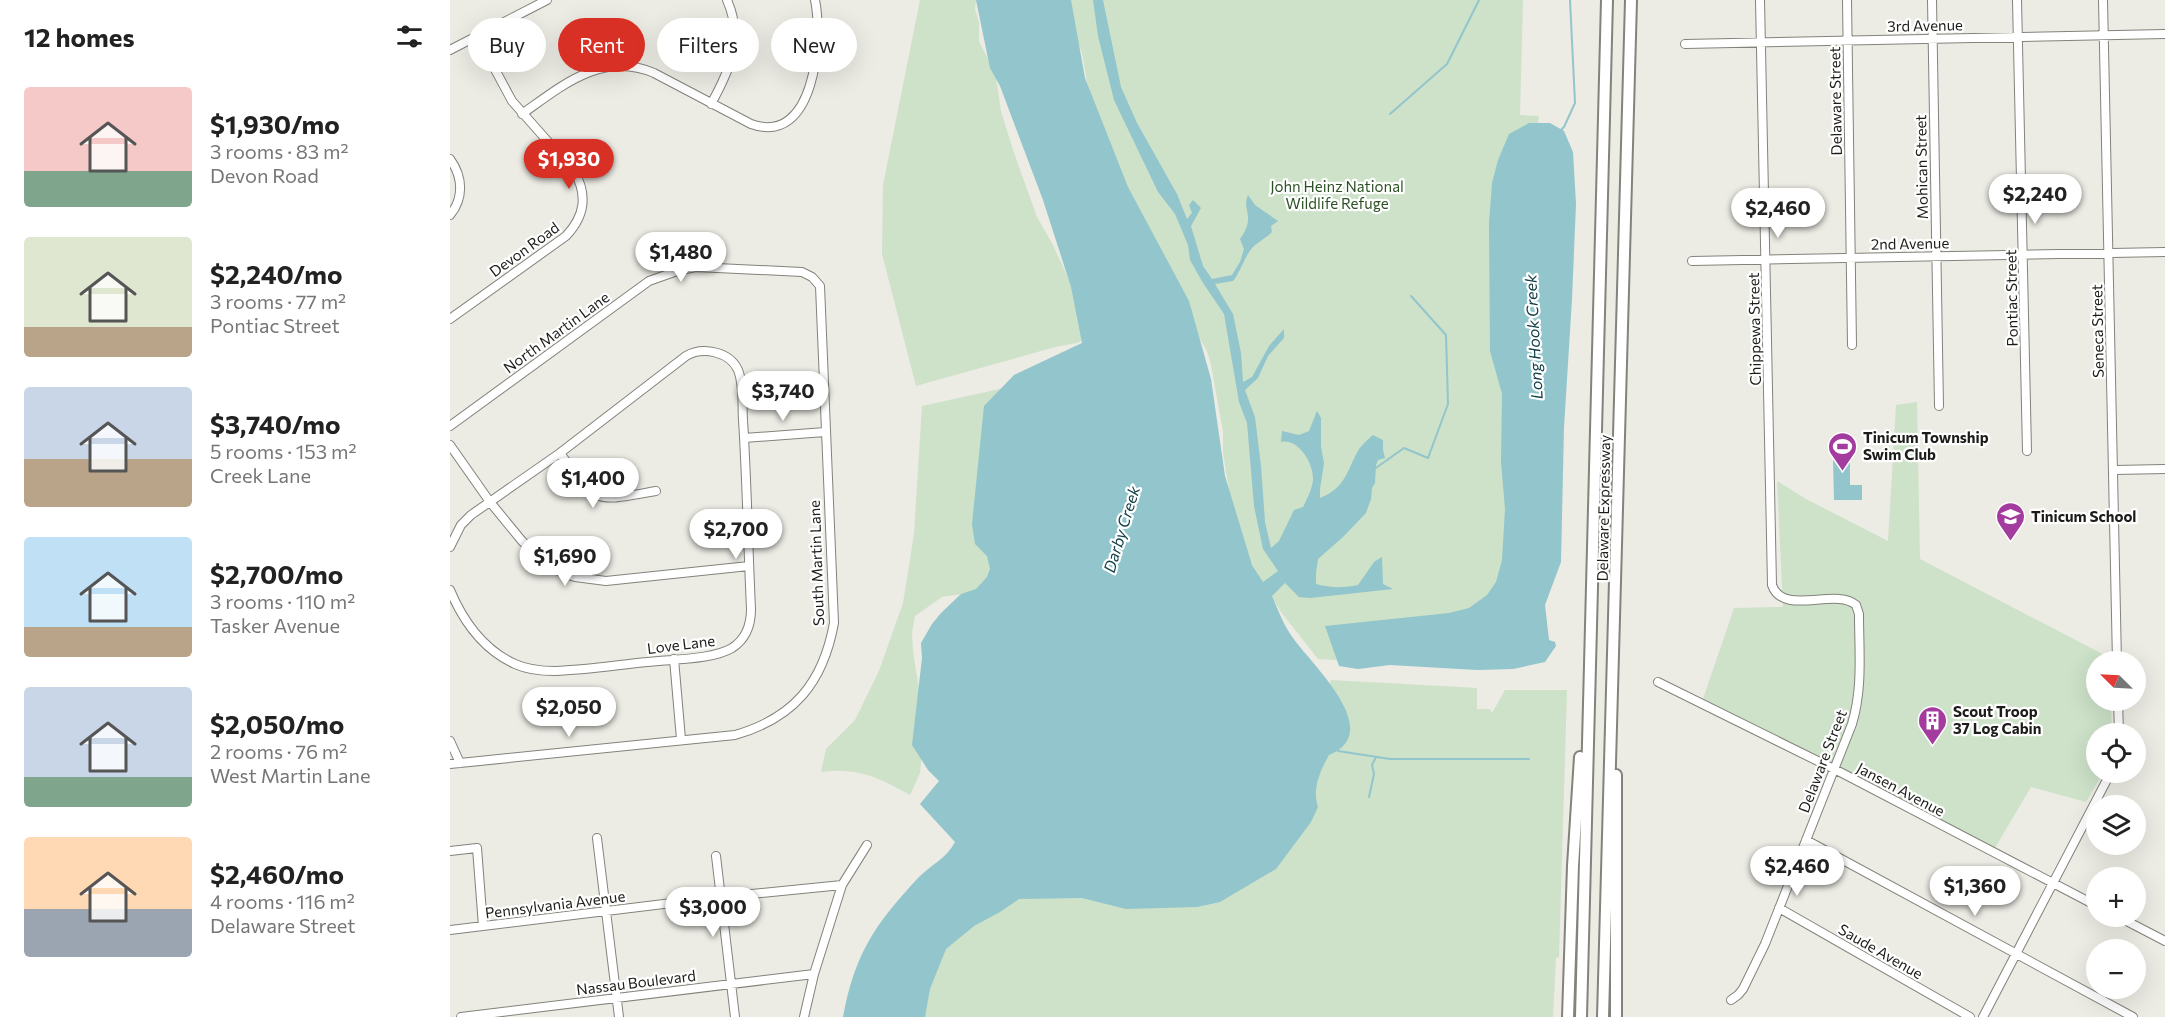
<!DOCTYPE html>
<html lang="en">
<head>
<meta charset="utf-8">
<style>
  body { margin:0; font-family:Commissioner,sans-serif; background:#f2f2f2; color:#222; height:100vh; display:flex; flex-direction:column; font-size:22px; white-space:nowrap }
  * { box-sizing:border-box; margin:0 }
  p { font-size:20px; color:#767676 }
  .icon { flex:none; width:33px; height:33px; fill:none; stroke:currentColor; stroke-width:2; stroke-linecap:round; stroke-linejoin:round }
  .map { position:relative; flex:1; overflow:hidden }
  .sheet { display:flex; flex-direction:column; background:#fff; width:450px }
  .sheet>* { flex:none }
  .top-card { position:absolute; left:18px; top:18px; width:570px; height:54px; display:flex; gap:12px }
  .needle { width:39px; rotate:294deg }
  .buttons { position:absolute; left:1636px; top:651px; display:grid; gap:12px }
  .buttons a { display:grid; place-items:center; width:60px; height:60px; border-radius:50%; background:#fff; box-shadow:0 6px 24px #0002; font-size:30px }
  .price { position:absolute; translate:-50% -51px; padding:0 14px; border-radius:21px; background:#fff; color:#222; font-size:20px; line-height:39px; filter:drop-shadow(0 2px 3px #0008) }
  .price::after { content:''; position:absolute; left:50%; top:36px; width:18px; height:14px; margin-left:-9px; background:inherit; clip-path:polygon(0 0,100% 0,50% 100%) }
  .price.on { background:#d93025; color:#fff }
  ul { padding:0; list-style:none }
  li { display:flex; align-items:center; gap:18px; height:150px; padding:0 24px }
  li span { display:grid; place-items:center; flex:none; width:168px; height:120px; border-radius:6px; color:#555 }
  li>.icon { margin-inline-start:auto }
  span .icon { width:72px; height:72px; fill:#fffc; stroke-width:1 }
  li b { font-size:26px }
  h2 { display:flex; justify-content:space-between; align-items:center; height:72px; padding:0 24px; font-size:26px }
  .chip { padding:0 21px; border-radius:27px; background:#fff; box-shadow:0 6px 24px #0002; font-size:21px; line-height:54px }
  .chip.on { background:#d93025; color:#fff }
  main { display:flex; flex:1; min-height:0 }
  .map>svg:first-child { display:block }
</style>
</head>
<body>
<main>
<section class="sheet">
<h2>12 homes<svg class="icon" aria-label="filters" viewBox="0 0 24 24"><path d="M4 7h16M4 17h16"/><circle cx="9" cy="7" r="2"/><circle cx="15" cy="17" r="2"/></svg></h2>
<ul>
<li><span style="background:linear-gradient(#f6c9c9 70%,#7fa58c 0)"><svg class="icon" aria-label="home" viewBox="0 0 24 24"><path d="M3 11l9-7 9 7M6 9v11h12V9"/></svg></span><div><b>$1,930/mo</b><p>3 rooms · 83 m²</p><p>Devon Road</p></div></li>
<li><span style="background:linear-gradient(#dfe7d0 75%,#b9a48a 0)"><svg class="icon" aria-label="home" viewBox="0 0 24 24"><path d="M3 11l9-7 9 7M6 9v11h12V9"/></svg></span><div><b>$2,240/mo</b><p>3 rooms · 77 m²</p><p>Pontiac Street</p></div></li>
<li><span style="background:linear-gradient(#c9d6e8 60%,#b9a48a 0)"><svg class="icon" aria-label="home" viewBox="0 0 24 24"><path d="M3 11l9-7 9 7M6 9v11h12V9"/></svg></span><div><b>$3,740/mo</b><p>5 rooms · 153 m²</p><p>Creek Lane</p></div></li>
<li><span style="background:linear-gradient(#bfe0f5 75%,#b9a48a 0)"><svg class="icon" aria-label="home" viewBox="0 0 24 24"><path d="M3 11l9-7 9 7M6 9v11h12V9"/></svg></span><div><b>$2,700/mo</b><p>3 rooms · 110 m²</p><p>Tasker Avenue</p></div></li>
<li><span style="background:linear-gradient(#c9d6e8 75%,#7fa58c 0)"><svg class="icon" aria-label="home" viewBox="0 0 24 24"><path d="M3 11l9-7 9 7M6 9v11h12V9"/></svg></span><div><b>$2,050/mo</b><p>2 rooms · 76 m²</p><p>West Martin Lane</p></div></li>
<li><span style="background:linear-gradient(#ffd9b3 60%,#9aa5b1 0)"><svg class="icon" aria-label="home" viewBox="0 0 24 24"><path d="M3 11l9-7 9 7M6 9v11h12V9"/></svg></span><div><b>$2,460/mo</b><p>4 rooms · 116 m²</p><p>Delaware Street</p></div></li>
</ul>
</section>
<div class="map">
<svg width="1715" height="1017" viewBox="0 0 1715 1017">
  <rect width="100%" height="100%" fill="#ecebe4"/>
  <!-- green -->
  <path fill="#cde2c9" d="M470 0H526L525 9 529 23V42L545 71 551 111 563 150 587 217 603 245 618 278 639 337 627 343 605 347 466 386 432 254 433 185Z
    M614 0H1073L1070 115 1089 116 1081 169 1058 568 1003 666 868 659 831 612 800 561 783 515 773 453V432L761 365 757 351 748 336 731 323 639 93 632 53 623 30Z
    M651 367 546 589 492 597 465 616 462 633 463 652 475 725 470 773 460 795C428 777 407 767 371 772L376 749 405 720 429 671 453 603 464 534 472 406Z
    M1467 402 1470 559 1660 658V661L1647 662V700L1661 701 1662 733 1647 734V772L1653 773 1636 802 1581 787 1545 848 1253 699 1284 608 1333 607 1327 481 1356 499 1438 541 1446 405Z
    M881 680 1027 688V709H1040L1042 713 1055 690H1117L1109 957 1106 958 1103 1017H468L498 936 879 686Z"/>
  <!-- water -->
  <path fill="#92c5cc" d="M526 0H621L635 78 678 187 739 301 761 379 775 476 802 565 813 582 828 571 813 549 804 506 797 423 789 402 774 314 753 283 740 260 738 245 725 214 708 192 664 100 648 36 643 0H653L671 87 687 123 727 194 737 219 742 213 739 205 743 200 751 208 741 226 753 266 762 279 782 275 790 262 794 249 790 239C807 215 791 211 798 195L805 205 828 221 821 226 822 232C816 238 808 242 803 247 794 257 791 271 783 281L765 284 783 314 791 353 793 382 802 377 819 346 834 329V338L818 356 808 378 795 390 805 417 811 466 815 522 821 548 829 541 844 510 853 507C857 499 862 489 863 480 864 463 848 438 831 442L832 431 849 435 859 431 867 411 871 418V447L874 463 870 489V498C896 488 897 470 909 449 913 444 918 439 923 435L933 440V450L935 458 928 460 926 465 925 483 922 488 921 499 916 513 893 537 868 559 866 573V584C881 588 893 588 908 585L924 562 932 557 933 584 943 589 860 598 849 597 835 583 822 596C828 610 834 626 843 638 862 665 936 732 879 755 870 771 862 789 868 807L861 822 826 869 770 902 747 907 676 909 632 898 569 899 550 912 524 926 496 949 480 989 475 1017H393C405 953 425 924 469 877 481 865 497 858 505 842L470 804 489 781 478 770 462 745 472 658 471 643 482 624 491 613 511 594 526 589 537 577 540 569 537 556 525 544 522 524 534 406 564 375 632 343 621 287 593 200 550 86 540 68Z
    M1079 123H1100L1114 131 1123 152 1126 204 1122 299 1114 427 1111 562 1095 605 1099 640 1105 642 1106 646 1095 662 1063 669 1027 670 940 665 908 669 889 666 875 626 999 613 1019 608 1037 595 1046 582 1052 560 1055 509 1051 462 1052 394 1040 351 1039 223 1042 183 1048 160 1059 134Z
    M1383 458H1400V485H1412V500H1384Z"/>
  <g fill="none" stroke-linecap="round" stroke-linejoin="round">
    <!-- stream -->
    <path stroke="#92c5cc" stroke-width="2" d="M940 114 997 64 1029 0
      M1110 131 1114 127 1125 103 1120 0
      M923 470 954 448 978 458 998 404 996 335 961 296
      M888 751 940 759H1079
      M919 797 924 774 922 765 926 757"/>
    <defs>
      <path id="minor" d="M1397 0 1402 345
        M1482 0 1489 406
        M1567 0 1577 451
        M1653 0 1667 662
        M1235 44 1715 34
        M0 50 97 0
        M261 104C280 70 294 38 277 0
        M72 114C113 85 152 51 204 73L301 124C365 147 373 39 365 0
        M0 159C13 177 14 198 0 215
        M1242 261 1715 252
        M0 319 116 236C135 216 138 195 124 171L62 101 27 36
        M0 426 199 281 230 270 246 267 352 272 362 277 370 286 384 623C373 683 344 718 285 735L0 764
        M294 438 375 432
        M0 445 40 502 72 541 99 566 115 574 125 577 156 581 299 566
        M110 453C147 505 143 502 206 491
        M1664 470 1715 469
        M0 547 11 525 21 515 110 453 236 356C253 346 280 352 288 370 294 385 292 405 293 420 297 483 298 546 301 609 301 624 296 639 282 648 262 660 221 659 197 662 167 665 136 670 105 671 91 671 78 670 65 664 34 650 13 621 0 590
        M224 659 231 739
        M1208 682 1392 773 1647 906
        M1668 700 1669 734
        M0 741 10 763
        M147 838 169 1017
        M1356 840 1683 1017
        M0 851 27 848 33 926
        M266 856 285 1017
        M1329 908 1520 1017
        M1667 916 1715 941
        M0 930 271 897 392 885
        M1281 1000 1288 995 1293 989 1315 944 1402 724C1413 688 1409 651 1409 614L1406 605C1386 587 1333 617 1322 585L1310 0
        M11 1017 364 974
        M354 1017 364 974 392 885 417 845
        M1533 1017 1661 772"/>
      <path id="highway" d="M1118 1017 1123 866 1130 757
        M1131 1017 1157 0
        M1153 1017 1181 0
        M1166 1017V775"/>
    </defs>
    <!-- minor casing -->
    <use href="#minor" stroke="#83827b" stroke-width="10"/>
    <!-- highway casing -->
    <use href="#highway" stroke="#83827b" stroke-width="14"/>
    <!-- minor -->
    <use href="#minor" stroke="#fff" stroke-width="8"/>
    <!-- highway -->
    <use href="#highway" stroke="#fff" stroke-width="10"/>
  </g>
  <!-- icons -->
  <defs>
    <symbol id="stadium-pin" viewBox="-11 -11 22 30"><path d="M0 17L-7.5 6A9.5 9.5 0 1 1 7.5 6Z" fill="#a43b9e" stroke="#fff"/><path d="M0-5a6.5 5 0 1 0 0 10a6.5 5 0 1 0 0-10ZM-3.5-1.8h7v3.6h-7Z" fill="#fff"/></symbol>
    <symbol id="school-pin" viewBox="-11 -11 22 30"><path d="M0 17L-7.5 6A9.5 9.5 0 1 1 7.5 6Z" fill="#a43b9e" stroke="#fff"/><path d="M0-5L7-2L0 1L-7-2ZM-4 1L0 2.5L4 1V4Q0 6-4 4Z" fill="#fff"/></symbol>
    <symbol id="building-pin" viewBox="-11 -11 22 30"><path d="M0 17L-7.5 6A9.5 9.5 0 1 1 7.5 6Z" fill="#a43b9e" stroke="#fff"/><path d="M-4-6H4V6H1V3H-1V6H-4ZM-2.5-4.3h1.7v1.8h-1.7ZM.8-4.3h1.7v1.8H.8ZM-2.5-1h1.7V.8h-1.7ZM.8-1h1.7V.8H.8Z" fill="#fff"/></symbol>
  </defs>
  <g fill-rule="evenodd">
    <use href="#stadium-pin" x="1376" y="430" width="33" height="45"/>
    <use href="#school-pin" x="1544" y="500" width="33" height="45"/>
    <use href="#building-pin" x="1466" y="704" width="33" height="45"/>
  </g>
  <g text-anchor="middle" dominant-baseline="central" stroke-width="4.5" stroke-linejoin="round" paint-order="stroke">
    <!-- street labels -->
    <g font-size="15" fill="#1c1c19" stroke="#fff">
      <text transform="translate(1475 25) rotate(-1)">3rd Avenue</text>
      <text transform="translate(1385 101) rotate(-91)">Delaware Street</text>
      <text transform="translate(1471 167) rotate(-91)">Mohican Street</text>
      <text transform="translate(1460 243) rotate(-1)">2nd Avenue</text>
      <text transform="translate(74 249) rotate(-36)">Devon Road</text>
      <text transform="translate(1561 298) rotate(-91)">Pontiac Street</text>
      <text transform="translate(1304 329) rotate(-91)">Chippewa Street</text>
      <text transform="translate(1647 331) rotate(-91)">Seneca Street</text>
      <text transform="translate(106 332) rotate(-36)">North Martin Lane</text>
      <text transform="translate(1153 508) rotate(-89)">Delaware Expressway</text>
      <text transform="translate(366 563) rotate(-92)">South Martin Lane</text>
      <text transform="translate(231 644) rotate(-7)">Love Lane</text>
      <text transform="translate(1372 761) rotate(-69)">Delaware Street</text>
      <text transform="translate(1451 789) rotate(28)">Jansen Avenue</text>
      <text transform="translate(105 904) rotate(-7)">Pennsylvania Avenue</text>
      <text transform="translate(1431 951) rotate(30)">Saude Avenue</text>
      <text transform="translate(186 982) rotate(-7)">Nassau Boulevard</text>
    </g>
    <!-- park labels -->
    <g font-size="15" fill="#2c5124" stroke="#fff">
      <text x="887" y="186">John Heinz National<tspan x="887" dy="17">Wildlife Refuge</tspan></text>
    </g>
    <!-- poi labels -->
    <g font-size="15" font-weight="bold" fill="#1c1c19" stroke="#fff" text-anchor="start">
      <text x="1413" y="437">Tinicum Township<tspan x="1413" dy="17">Swim Club</tspan></text>
      <text x="1581" y="516">Tinicum School</text>
      <text x="1503" y="711">Scout Troop<tspan x="1503" dy="17">37 Log Cabin</tspan></text>
    </g>
    <!-- water labels -->
    <g font-size="16" font-style="italic" fill="#124147" stroke="#fff">
      <text transform="translate(1083 337) rotate(-93)">Long Hook Creek</text>
      <text transform="translate(671 529) rotate(-73)">Darby Creek</text>
    </g>
  </g>
</svg>
<div class="buttons">
<a><svg class="needle" viewBox="-14 -14 28 28"><path d="M0-13l5 13h-10z" fill="#e53935"/><path d="M0 13l5-13h-10z" fill="#767676"/></svg></a>
<a><svg class="icon" aria-label="locate" viewBox="0 0 24 24"><circle cx="12" cy="12" r="6"/><path d="M12 2v4M12 18v4M2 12h4M18 12h4"/></svg></a>
<a><svg class="icon" aria-label="layers" viewBox="0 0 24 24"><path d="M12 4l9 5-9 5-9-5zM3 14l9 5 9-5"/></svg></a>
<a>+</a>
<a>−</a>
</div>
<b class="price on" style="left:119px;top:190px">$1,930</b>
<b class="price" style="left:1585px;top:225px">$2,240</b>
<b class="price" style="left:1328px;top:239px">$2,460</b>
<b class="price" style="left:231px;top:283px">$1,480</b>
<b class="price" style="left:333px;top:422px">$3,740</b>
<b class="price" style="left:143px;top:509px">$1,400</b>
<b class="price" style="left:286px;top:560px">$2,700</b>
<b class="price" style="left:115px;top:587px">$1,690</b>
<b class="price" style="left:119px;top:738px">$2,050</b>
<b class="price" style="left:1347px;top:897px">$2,460</b>
<b class="price" style="left:1525px;top:917px">$1,360</b>
<b class="price" style="left:263px;top:938px">$3,000</b>
<div class="top-card">
<a class="chip">Buy</a>
<a class="chip on">Rent</a>
<a class="chip">Filters</a>
<a class="chip">New</a>
</div>
</div>
</main>
</body>
</html>
